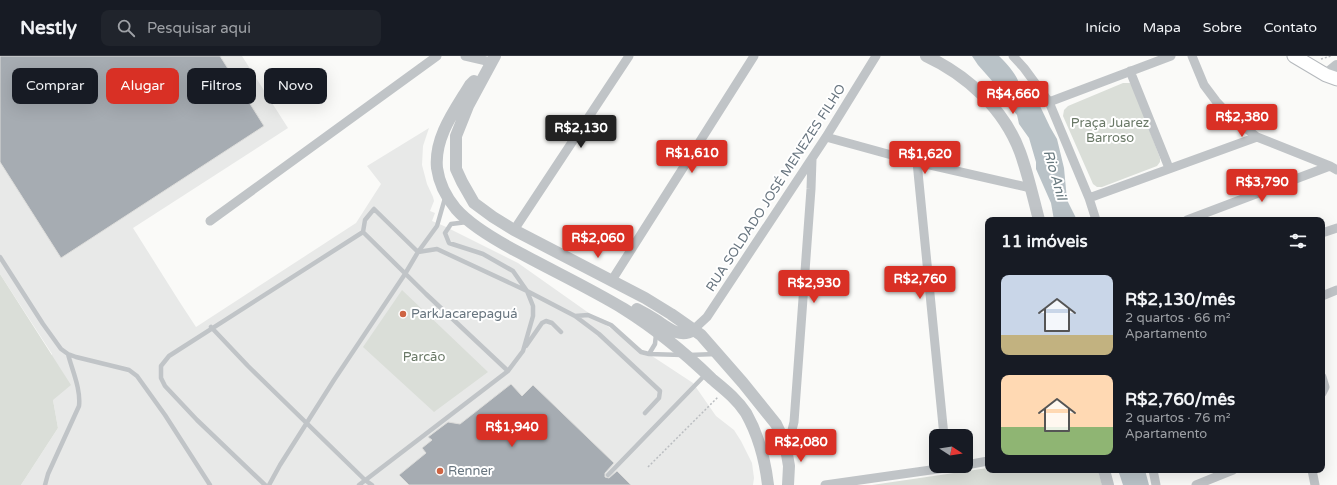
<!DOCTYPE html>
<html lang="pt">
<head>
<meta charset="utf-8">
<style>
  body { margin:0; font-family:"Varela Round",sans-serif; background:#20242c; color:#f1f3f6; height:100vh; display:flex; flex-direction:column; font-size:15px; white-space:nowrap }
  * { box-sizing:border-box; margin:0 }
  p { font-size:13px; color:#9ea1a6 }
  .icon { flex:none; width:22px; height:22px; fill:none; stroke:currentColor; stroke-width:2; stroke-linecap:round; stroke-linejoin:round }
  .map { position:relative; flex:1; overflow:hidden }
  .panel { position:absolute; left:985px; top:161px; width:340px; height:256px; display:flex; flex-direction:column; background:#171b24; border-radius:8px; box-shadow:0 4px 16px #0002 }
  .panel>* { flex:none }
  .hud { position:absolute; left:12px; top:12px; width:380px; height:36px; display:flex; gap:8px }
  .needle { width:26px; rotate:102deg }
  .fabs { position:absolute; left:929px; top:373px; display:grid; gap:8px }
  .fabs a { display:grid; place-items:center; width:44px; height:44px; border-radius:8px; background:#171b24; box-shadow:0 4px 16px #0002; font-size:20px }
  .price { position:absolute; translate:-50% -34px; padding:0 9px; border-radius:4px; background:#d93025; color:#fff; font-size:13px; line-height:26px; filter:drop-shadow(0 1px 2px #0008) }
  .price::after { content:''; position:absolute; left:50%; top:24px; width:12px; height:9px; margin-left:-6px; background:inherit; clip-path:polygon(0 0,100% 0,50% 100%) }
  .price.current { background:#222; color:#fff }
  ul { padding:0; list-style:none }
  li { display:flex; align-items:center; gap:12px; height:100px; padding:0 16px }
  li span { display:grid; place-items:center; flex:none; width:112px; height:80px; border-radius:8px; color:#555 }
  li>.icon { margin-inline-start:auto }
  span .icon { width:48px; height:48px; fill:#fffc; stroke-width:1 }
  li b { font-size:17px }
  h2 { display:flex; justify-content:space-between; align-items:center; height:48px; padding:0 16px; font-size:17px }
  .chip { padding:0 14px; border-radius:8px; background:#171b24; box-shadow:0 4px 16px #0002; font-size:14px; line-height:36px }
  .chip.current { background:#d93025; color:#fff }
  header { display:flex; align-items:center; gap:24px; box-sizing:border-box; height:56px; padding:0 20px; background:#171b24; border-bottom:1px solid #363941 }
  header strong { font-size:19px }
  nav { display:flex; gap:22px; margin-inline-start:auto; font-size:14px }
  .search { width:280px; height:36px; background:#20242c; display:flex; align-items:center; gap:10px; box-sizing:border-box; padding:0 14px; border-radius:8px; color:#9ea1a6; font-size:15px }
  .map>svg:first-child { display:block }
</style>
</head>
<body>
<header>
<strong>Nestly</strong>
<div class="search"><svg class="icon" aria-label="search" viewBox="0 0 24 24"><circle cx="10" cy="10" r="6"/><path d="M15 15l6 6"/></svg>Pesquisar aqui</div>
<nav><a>Início</a><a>Mapa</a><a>Sobre</a><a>Contato</a></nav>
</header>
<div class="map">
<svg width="1337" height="429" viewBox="0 0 1337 429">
  <rect width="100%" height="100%" fill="#fafaf8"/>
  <!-- built -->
  <path fill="#e8e9e8" d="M0 0H242L288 72 133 172 179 245 196 271 356 167 381 128 367 110 429 72 423 90 422 109 427 128 433 141 434 145 430 155 435 157 432 165 444 170 518 207 620 279 693 327 716 360 734 374 741 385 752 407 754 422 753 429H21L58 372 53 344 52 298 0 218Z"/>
  <!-- green -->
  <path fill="#daded8" d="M1123 27H1130L1134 33 1160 102V106L1157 110 1102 131H1097L1093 128 1063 60 1064 54 1068 50Z
    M0 218 71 329 53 344 58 372 21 429H0Z
    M402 234 488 316 434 356 363 291Z
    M988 412V414H1098L1102 429H872Z"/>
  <!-- water -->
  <path fill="#b9c2c7" d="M972 0H999C1011 12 1019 21 1022 37L1037 47 1040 50 1050 71 1057 83 1064 112 1067 144 1077 164H1054L1051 147 1036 113V106L1029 82 1019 68 1017 59 1004 44 1001 35 978 9Z
    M1118 414H1145L1149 429H1123Z"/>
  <!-- building -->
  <path fill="#a6acb2" stroke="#dcdcda" d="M0 0H220L264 70 61 202 0 106Z
    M511 328 522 340 533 329 614 407 605 417V421L609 422 617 415 631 429H409L399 419 426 397 422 392 432 384 428 381 448 366 460 368Z"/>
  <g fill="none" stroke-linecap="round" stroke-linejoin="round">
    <defs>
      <path id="secondary" d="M1294 0 1326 19 1337 23"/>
    </defs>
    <!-- secondary casing -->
    <use href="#secondary" stroke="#b5b9bd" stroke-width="15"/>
    <!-- path -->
    <path stroke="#babdc0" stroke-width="1.5" stroke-dasharray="2 2" stroke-linecap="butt" d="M1321 3 1331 0
      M648 411 718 341"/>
    <!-- service -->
    <path stroke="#c0c4c7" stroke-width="4.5" d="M467 166 451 168 445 177 449 187 483 198 513 215 527 235 575 260 599 278 660 335 659 342 645 357
      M0 201 43 268 61 293 68 298 76 301 129 314 137 320 165 359 210 429
      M575 260 588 259 611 269 641 296 649 298 682 299
      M211 271 248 310 365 424 372 429
      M526 290 542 267 546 265 552 267 561 276
      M649 298 655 288 656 278
      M689 299 716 298
      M608 419 706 318
      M45 429 48 418 79 350C81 333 72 314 68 298
      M265 429 197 364 165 330 161 322V310L169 300 363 176
      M269 429 280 409 334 324 405 218 418 196 437 170 445 142
      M359 429 508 315 523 295 533 260V250L527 235 437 193 418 196 374 153 365 164 363 176 426 238 508 315"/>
    <!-- minor -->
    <path stroke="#c0c4c7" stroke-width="9" d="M465 0 491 6
      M1013 0 1024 12 1049 46 1089 142 1096 164
      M1192 0 1204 29 1216 45 1229 59 1257 81 1330 110 1337 114
      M1130 15 1169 112
      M1049 46 1171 0
      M826 81 917 106 1031 132
      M917 106 944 380
      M1089 142 1257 81
      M1187 164 1330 110
      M210 165 437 0
      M514 174 629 0
      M1322 177 1337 172
      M612 224 754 0
      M1322 240 1337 234
      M693 274 707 261 826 81 876 0
      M1322 321 1325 331 1322 337
      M785 387 791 378 794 366 811 133 812 103
      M966 409 988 405
      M1153 414 1156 429
      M1312 414 1315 429
      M825 429 959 410
      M1196 429 1233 414"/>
    <!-- tertiary -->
    <path stroke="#c0c4c7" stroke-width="12" d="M495 0 468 50 456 80V113L462 126 474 147 493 161 514 174 645 242 671 258 701 279 743 327 776 368 785 387 789 410 788 429
      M926 0C967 19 1004 53 1020 96 1028 118 1033 141 1039 164
      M1326 19 1337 10
      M474 25 470 29C455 54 434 81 437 112 439 127 446 141 456 153 472 171 499 186 520 197 555 216 591 233 624 253 656 273 685 297 712 323 724 333 737 343 746 357 759 380 765 403 768 429
      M637 253C643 256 650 260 656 264 667 271 680 283 693 274
      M1104 414 1108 429"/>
    <!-- secondary -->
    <use href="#secondary" stroke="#fff" stroke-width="13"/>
  </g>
  <!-- markers -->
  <g fill="#ce6443" stroke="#fff" stroke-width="1.5">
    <circle cx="403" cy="258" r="4"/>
    <circle cx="440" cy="415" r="4"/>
  </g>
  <g text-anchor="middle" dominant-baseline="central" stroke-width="4" stroke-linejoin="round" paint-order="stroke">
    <!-- park labels -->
    <g font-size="13" fill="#697866" stroke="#fff">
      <text x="1110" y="67">Praça Juarez<tspan x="1110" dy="15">Barroso</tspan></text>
      <text x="424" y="301">Parcão</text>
    </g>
    <!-- street labels -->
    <g font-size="13" fill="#68757f" stroke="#fff">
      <text transform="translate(776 132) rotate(-57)">RUA SOLDADO JOSÉ MENEZES FILHO</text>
    </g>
    <!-- poi labels -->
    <g font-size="13" fill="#68757f" stroke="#fff" text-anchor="start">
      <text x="411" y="258">ParkJacarepaguá</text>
      <text x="448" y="415">Renner</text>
    </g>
    <!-- water labels -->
    <g font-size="14" font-style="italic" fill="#68797f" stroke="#fff">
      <text transform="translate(1055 119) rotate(74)">Rio Anil</text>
    </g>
  </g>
</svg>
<div class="fabs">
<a><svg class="needle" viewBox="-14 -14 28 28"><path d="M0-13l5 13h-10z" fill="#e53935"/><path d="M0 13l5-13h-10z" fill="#9ea1a6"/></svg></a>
</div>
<b class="price" style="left:1013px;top:59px">R$4,660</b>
<b class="price" style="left:1242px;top:82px">R$2,380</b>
<b class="price current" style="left:581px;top:93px">R$2,130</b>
<b class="price" style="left:692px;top:118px">R$1,610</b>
<b class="price" style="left:925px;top:119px">R$1,620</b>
<b class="price" style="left:1262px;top:147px">R$3,790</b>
<b class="price" style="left:598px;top:203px">R$2,060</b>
<b class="price" style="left:920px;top:244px">R$2,760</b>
<b class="price" style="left:814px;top:248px">R$2,930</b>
<b class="price" style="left:512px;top:392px">R$1,940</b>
<b class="price" style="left:801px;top:407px">R$2,080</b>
<div class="hud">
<a class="chip">Comprar</a>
<a class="chip current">Alugar</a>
<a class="chip">Filtros</a>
<a class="chip">Novo</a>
</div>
<section class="panel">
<h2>11 imóveis<svg class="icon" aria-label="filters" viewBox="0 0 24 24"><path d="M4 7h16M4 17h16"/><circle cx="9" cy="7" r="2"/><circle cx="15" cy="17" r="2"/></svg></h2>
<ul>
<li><span style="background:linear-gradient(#c9d6e8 75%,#c2b280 0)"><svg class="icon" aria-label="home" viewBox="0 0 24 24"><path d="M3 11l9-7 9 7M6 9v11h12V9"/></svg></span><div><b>R$2,130/mês</b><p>2 quartos · 66 m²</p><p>Apartamento</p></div></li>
<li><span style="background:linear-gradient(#ffd9b3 65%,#8fb573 0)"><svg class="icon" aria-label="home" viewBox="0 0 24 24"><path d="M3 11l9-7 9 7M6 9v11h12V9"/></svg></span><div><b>R$2,760/mês</b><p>2 quartos · 76 m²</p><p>Apartamento</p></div></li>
</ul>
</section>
</div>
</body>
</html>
